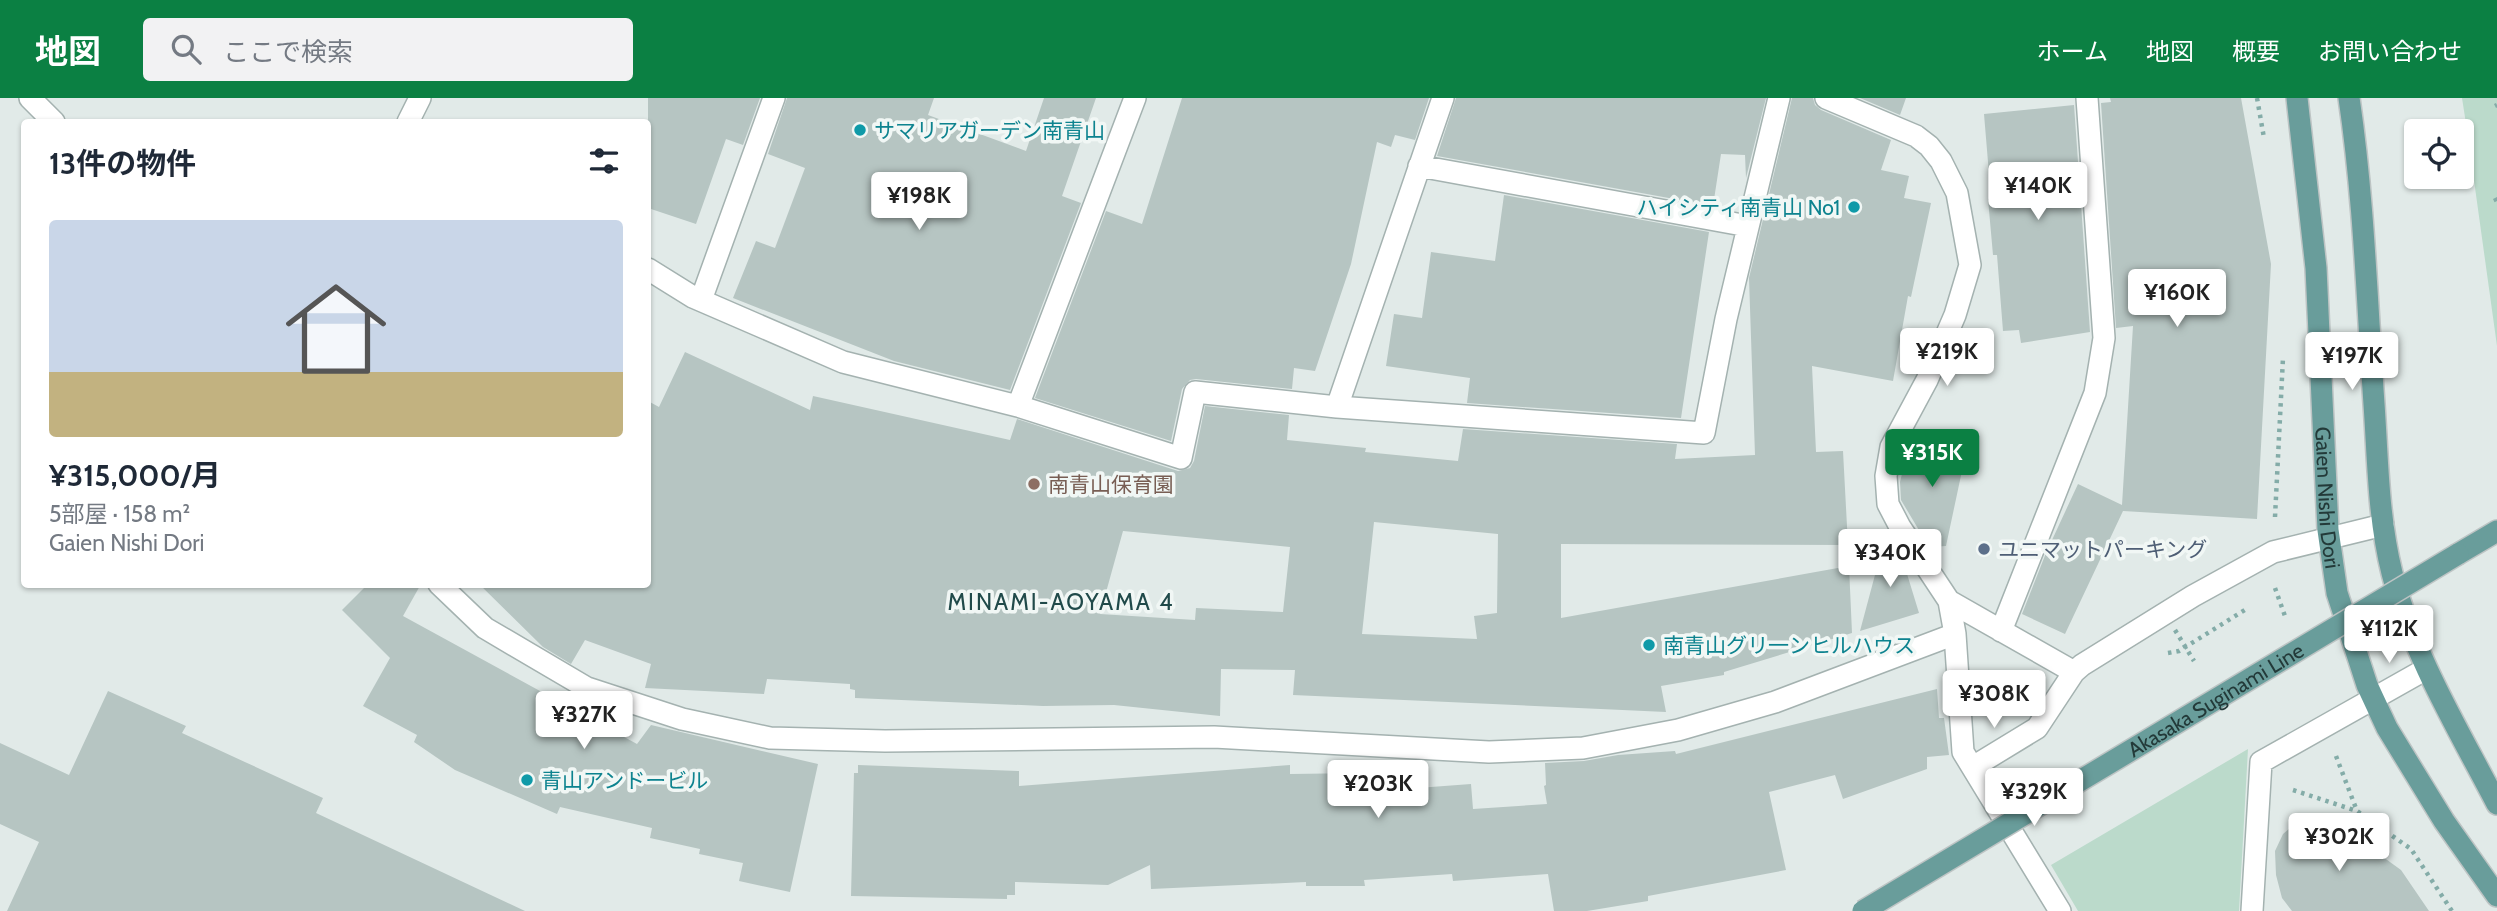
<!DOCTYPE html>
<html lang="ja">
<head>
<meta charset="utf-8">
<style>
  body { margin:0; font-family:Cabin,"Noto Sans JP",sans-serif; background:#f2f2f3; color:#1f2937; height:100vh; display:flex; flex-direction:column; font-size:26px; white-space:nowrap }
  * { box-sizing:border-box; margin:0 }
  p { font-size:23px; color:#747a83 }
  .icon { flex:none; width:38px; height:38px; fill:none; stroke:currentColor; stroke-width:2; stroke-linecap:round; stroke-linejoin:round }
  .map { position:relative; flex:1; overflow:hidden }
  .sheet { position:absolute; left:21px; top:21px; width:630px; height:469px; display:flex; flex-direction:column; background:#fff; border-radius:7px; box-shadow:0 2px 5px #0004 }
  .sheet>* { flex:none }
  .controls { position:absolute; left:2404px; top:21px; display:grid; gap:14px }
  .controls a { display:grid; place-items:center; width:70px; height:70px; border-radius:7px; background:#fff; box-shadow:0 2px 5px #0004; font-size:35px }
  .price { position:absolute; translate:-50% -60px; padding:0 16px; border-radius:7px; background:#fff; color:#222; font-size:23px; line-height:46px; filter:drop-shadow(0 2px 4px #0008) }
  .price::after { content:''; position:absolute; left:50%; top:42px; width:21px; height:16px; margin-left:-10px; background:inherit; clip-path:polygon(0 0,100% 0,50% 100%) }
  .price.active { background:#0b8043; color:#fff }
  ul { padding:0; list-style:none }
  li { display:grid; align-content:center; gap:14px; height:371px; padding:0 28px }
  li span { display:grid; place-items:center; height:217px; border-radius:7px; color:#555 }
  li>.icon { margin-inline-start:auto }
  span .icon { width:126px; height:126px; fill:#fffc; stroke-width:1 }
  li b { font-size:30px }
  h2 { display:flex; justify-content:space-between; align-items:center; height:84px; padding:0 28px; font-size:30px }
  header { display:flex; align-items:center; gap:42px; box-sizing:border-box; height:98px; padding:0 35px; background:#0b8043; color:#fff }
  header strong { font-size:33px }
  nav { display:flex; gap:38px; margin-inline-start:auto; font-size:24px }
  .search { width:490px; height:63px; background:#f2f2f3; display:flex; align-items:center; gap:18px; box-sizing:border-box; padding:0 24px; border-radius:7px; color:#747a83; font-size:26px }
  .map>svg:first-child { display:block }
</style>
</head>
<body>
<header>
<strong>地図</strong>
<div class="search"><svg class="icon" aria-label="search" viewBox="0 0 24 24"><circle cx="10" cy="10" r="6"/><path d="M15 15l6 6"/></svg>ここで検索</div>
<nav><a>ホーム</a><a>地図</a><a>概要</a><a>お問い合わせ</a></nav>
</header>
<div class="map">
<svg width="2497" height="813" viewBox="0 0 2497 813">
  <rect width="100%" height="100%" fill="#e1eae8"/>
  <!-- green -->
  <path fill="#bbdacb" d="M2462 0H2497V248L2467 32Z
    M2248 651 2239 813H2078L2051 767Z"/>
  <!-- building -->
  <path fill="#b6c5c2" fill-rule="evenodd" d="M648 0H760L743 47 726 41 696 126 648 110Z
    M787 0H934L928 17 1026 53 1044 0H1096L1062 98 1081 105 1010 292 894 263 733 200 756 143 775 150 805 70 768 56Z
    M1182 0H1429L1415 42 1395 37 1391 49 1377 44 1351 166 1315 273 1294 270 1292 291 1196 281 1190 282 1182 291 1171 343 1035 300 1106 113 1142 126Z
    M1456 0H1766L1746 80 1745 57 1721 56 1713 108 1437 58Z
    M1792 0H1813L1815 7 1821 12 1891 42 1881 72 1909 78 1904 100 1931 105 1911 199 1908 198 1893 283 1812 268 1816 354 1843 353 1848 447 1561 446V520L1849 468 1852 535 1724 574V577L1661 588 1666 614 1293 597 1295 572 1221 571 1220 618 1114 607 1043 608 855 600V592L850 591V586L767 581 764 596 645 590 651 566 585 542 571 566 543 549 479 486H648V303L659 309 685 254 810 312 813 298 1010 342 1017 321 1178 373 1190 370 1194 363 1205 308 1289 317 1287 342 1366 350 1365 354 1458 363 1463 331 1677 346 1675 361 1755 357 1749 180ZM1374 424 1498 436 1497 515 1474 518 1477 541 1362 536ZM1123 433 1290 449 1283 514 1196 510 1195 522 1100 516Z
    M1860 0H1906L1900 17Z
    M2110 0H2241L2271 166 2257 421 2123 413 2065 536 2022 516 2046 455 2078 386 2122 407 2133 228 2116 230 2101 5 2111 4Z
    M2074 7 2090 234 2021 245 2019 232 2003 233 1997 157H1993L1988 101 1991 100 1984 16Z
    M1504 97 1709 134 1681 320 1467 305 1470 280 1386 268 1394 216 1422 220 1431 154 1495 163Z
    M1910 343 1966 354 1946 448 1929 449 1901 402 1900 384Z
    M1887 432 1900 453 1919 515 1860 533Z
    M368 486H421L403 518 637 646 651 627 818 666 790 794 739 783 743 765 699 756 700 751 650 740 652 730 560 709 557 716 455 672 414 644 417 637 363 608 390 560 342 512Z
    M1937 591 1939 620H1944L1949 657 1927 659V671L1843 701 1835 677 1769 694 1786 772 1648 798V803L1587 813H1554L1548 776 1453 783 1452 776 1364 782 1365 788H1306V784L1151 791 1150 767 1108 787 1015 784V797H1007V801L851 798 854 675H858V667L1019 673V688L1290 667V676L1363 675 1364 694 1471 686 1473 711 1547 706 1544 688 1546 687 1545 665 1584 663 1618 657 1675 653 1676 656Z
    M108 593 186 628 182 635 323 700 316 715 525 813H7L39 744 0 726V645L69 677Z
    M2317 723 2332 726 2354 738 2401 772 2429 813H2292L2282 800 2276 777 2275 753 2283 736 2291 729 2301 725Z"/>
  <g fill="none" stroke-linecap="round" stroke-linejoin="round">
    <defs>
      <path id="minor" d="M30 0 54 24
        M1826 0 1916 38 1929 48 1941 63 1957 95 1970 167 1955 217 1927 282 1891 349 1886 378 1888 406 1900 429 1949 503 1955 536 1963 654 2060 813
        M408 24 420 0
        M1419 68 1748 128
        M648 171 693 199 843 264 1018 308 1181 360 1195 294 1337 309 1704 335 1726 221 1779 0
        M701 202 774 0
        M1018 308 1135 0
        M1337 309 1443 0
        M439 486 485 530 587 590 682 621 770 640 885 643 1214 639 1489 654 1583 650 1678 632 1775 604 1955 536
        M1949 503 2074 574
        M2001 533 2095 295 2104 240 2087 0
        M1973 669 2037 630 2074 574 2082 567 2193 498 2273 454 2383 427
        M2252 813 2261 664 2426 571"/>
      <g id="major">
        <path id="s1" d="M2297 0 2316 170 2328 432 2337 495 2367 587 2387 630 2444 723 2497 798"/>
        <path d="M2349 0C2364 101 2367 204 2374 306 2378 363 2378 419 2392 475 2413 557 2458 631 2497 706"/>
        <path d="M2458 456 2497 433"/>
      </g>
    </defs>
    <!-- minor casing -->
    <use href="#minor" stroke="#a4b2b0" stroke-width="24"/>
    <!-- major casing -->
    <use href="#major" stroke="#bdc4c4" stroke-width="24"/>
    <!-- path -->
    <path stroke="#84aca8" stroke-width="4.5" stroke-dasharray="3.5 5" stroke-linecap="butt" d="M2257 0 2264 40
      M2495 8 2497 7
      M2495 100 2497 104
      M2275 419 2283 260
      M2275 490 2286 521
      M2168 555 2179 553 2248 510
      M2336 658 2357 713
      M2293 692 2357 713 2411 751 2452 813"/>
    <!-- minor -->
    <use href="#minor" stroke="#fff" stroke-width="21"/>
    <!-- major -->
    <use href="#major" stroke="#699d9b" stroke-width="21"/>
    <defs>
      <g id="major-bridge">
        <path id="s2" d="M1863 813 2458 456"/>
      </g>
    </defs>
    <!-- major-bridge casing -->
    <use href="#major-bridge" stroke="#bdc4c4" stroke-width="24" stroke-linecap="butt"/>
    <!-- path-bridge -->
    <path stroke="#84aca8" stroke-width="4.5" stroke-dasharray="3.5 5" stroke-linecap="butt" d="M2175 532 2194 563"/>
    <!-- major-bridge -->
    <use href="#major-bridge" stroke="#699d9b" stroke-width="21"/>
  </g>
  <!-- markers -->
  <g fill="#0f9aa8" stroke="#f1f7f5" stroke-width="2.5">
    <circle cx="860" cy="32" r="7"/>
    <circle cx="1854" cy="109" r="7"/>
    <circle cx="1649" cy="547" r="7"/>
    <circle cx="527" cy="682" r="7"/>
  </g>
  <circle fill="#8d6e63" stroke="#f1f7f5" stroke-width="2.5" cx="1034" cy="386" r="7"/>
  <circle fill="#5c6f8a" stroke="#f1f7f5" stroke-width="2.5" cx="1984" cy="451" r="7"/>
  <g text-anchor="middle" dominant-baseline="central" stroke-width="7" stroke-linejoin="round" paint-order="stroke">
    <!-- culture labels -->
    <g font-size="21" fill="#0d838f" stroke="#f1f7f5" text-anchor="start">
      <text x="874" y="32">サマリアガーデン南青山</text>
      <text x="1840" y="109" text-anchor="end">ハイシティ南青山 No1</text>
      <text x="1663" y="547">南青山グリ一ンヒルハウス</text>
      <text x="541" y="682">青山アンドービル</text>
    </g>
    <!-- education labels -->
    <g font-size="21" fill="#785e54" stroke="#f1f7f5" text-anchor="start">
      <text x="1048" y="386">南青山保育園</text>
    </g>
    <!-- street labels -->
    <g font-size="21" fill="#233a39" stroke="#f1f7f5">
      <text stroke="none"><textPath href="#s1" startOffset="401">Gaien Nishi Dori</textPath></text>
      <text stroke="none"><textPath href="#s2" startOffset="411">Akasaka Suginami Line</textPath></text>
    </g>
    <!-- service labels -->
    <g font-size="21" fill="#4e5e75" stroke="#f1f7f5" text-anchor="start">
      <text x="1998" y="451">ユニマットパーキング</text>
    </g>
    <!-- neighbourhood labels -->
    <g font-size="23" letter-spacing="2" fill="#204a4a" stroke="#f1f7f5">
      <text x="1061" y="504">MINAMI-AOYAMA 4</text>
    </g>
  </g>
</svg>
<div class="controls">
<a><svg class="icon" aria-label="locate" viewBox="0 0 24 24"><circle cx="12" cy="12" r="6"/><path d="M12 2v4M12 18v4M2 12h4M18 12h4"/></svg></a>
</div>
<b class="price" style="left:2038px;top:124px">¥140K</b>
<b class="price" style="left:919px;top:134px">¥198K</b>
<b class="price" style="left:2177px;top:231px">¥160K</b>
<b class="price" style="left:1947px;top:290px">¥219K</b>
<b class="price" style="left:2352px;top:294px">¥197K</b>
<b class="price active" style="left:1932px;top:391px">¥315K</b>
<b class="price" style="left:1890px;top:491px">¥340K</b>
<b class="price" style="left:2389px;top:567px">¥112K</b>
<b class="price" style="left:1994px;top:632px">¥308K</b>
<b class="price" style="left:584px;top:653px">¥327K</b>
<b class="price" style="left:1378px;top:722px">¥203K</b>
<b class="price" style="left:2034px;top:730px">¥329K</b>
<b class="price" style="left:2339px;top:775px">¥302K</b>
<section class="sheet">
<h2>13件の物件<svg class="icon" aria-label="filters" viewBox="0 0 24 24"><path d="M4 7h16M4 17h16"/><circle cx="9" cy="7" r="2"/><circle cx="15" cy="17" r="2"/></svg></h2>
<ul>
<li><span style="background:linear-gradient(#c9d6e8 70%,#c2b280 0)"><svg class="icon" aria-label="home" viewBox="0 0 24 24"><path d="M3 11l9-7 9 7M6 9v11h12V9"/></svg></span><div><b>¥315,000/月</b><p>5部屋 · 158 m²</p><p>Gaien Nishi Dori</p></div></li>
</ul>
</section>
</div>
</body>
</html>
